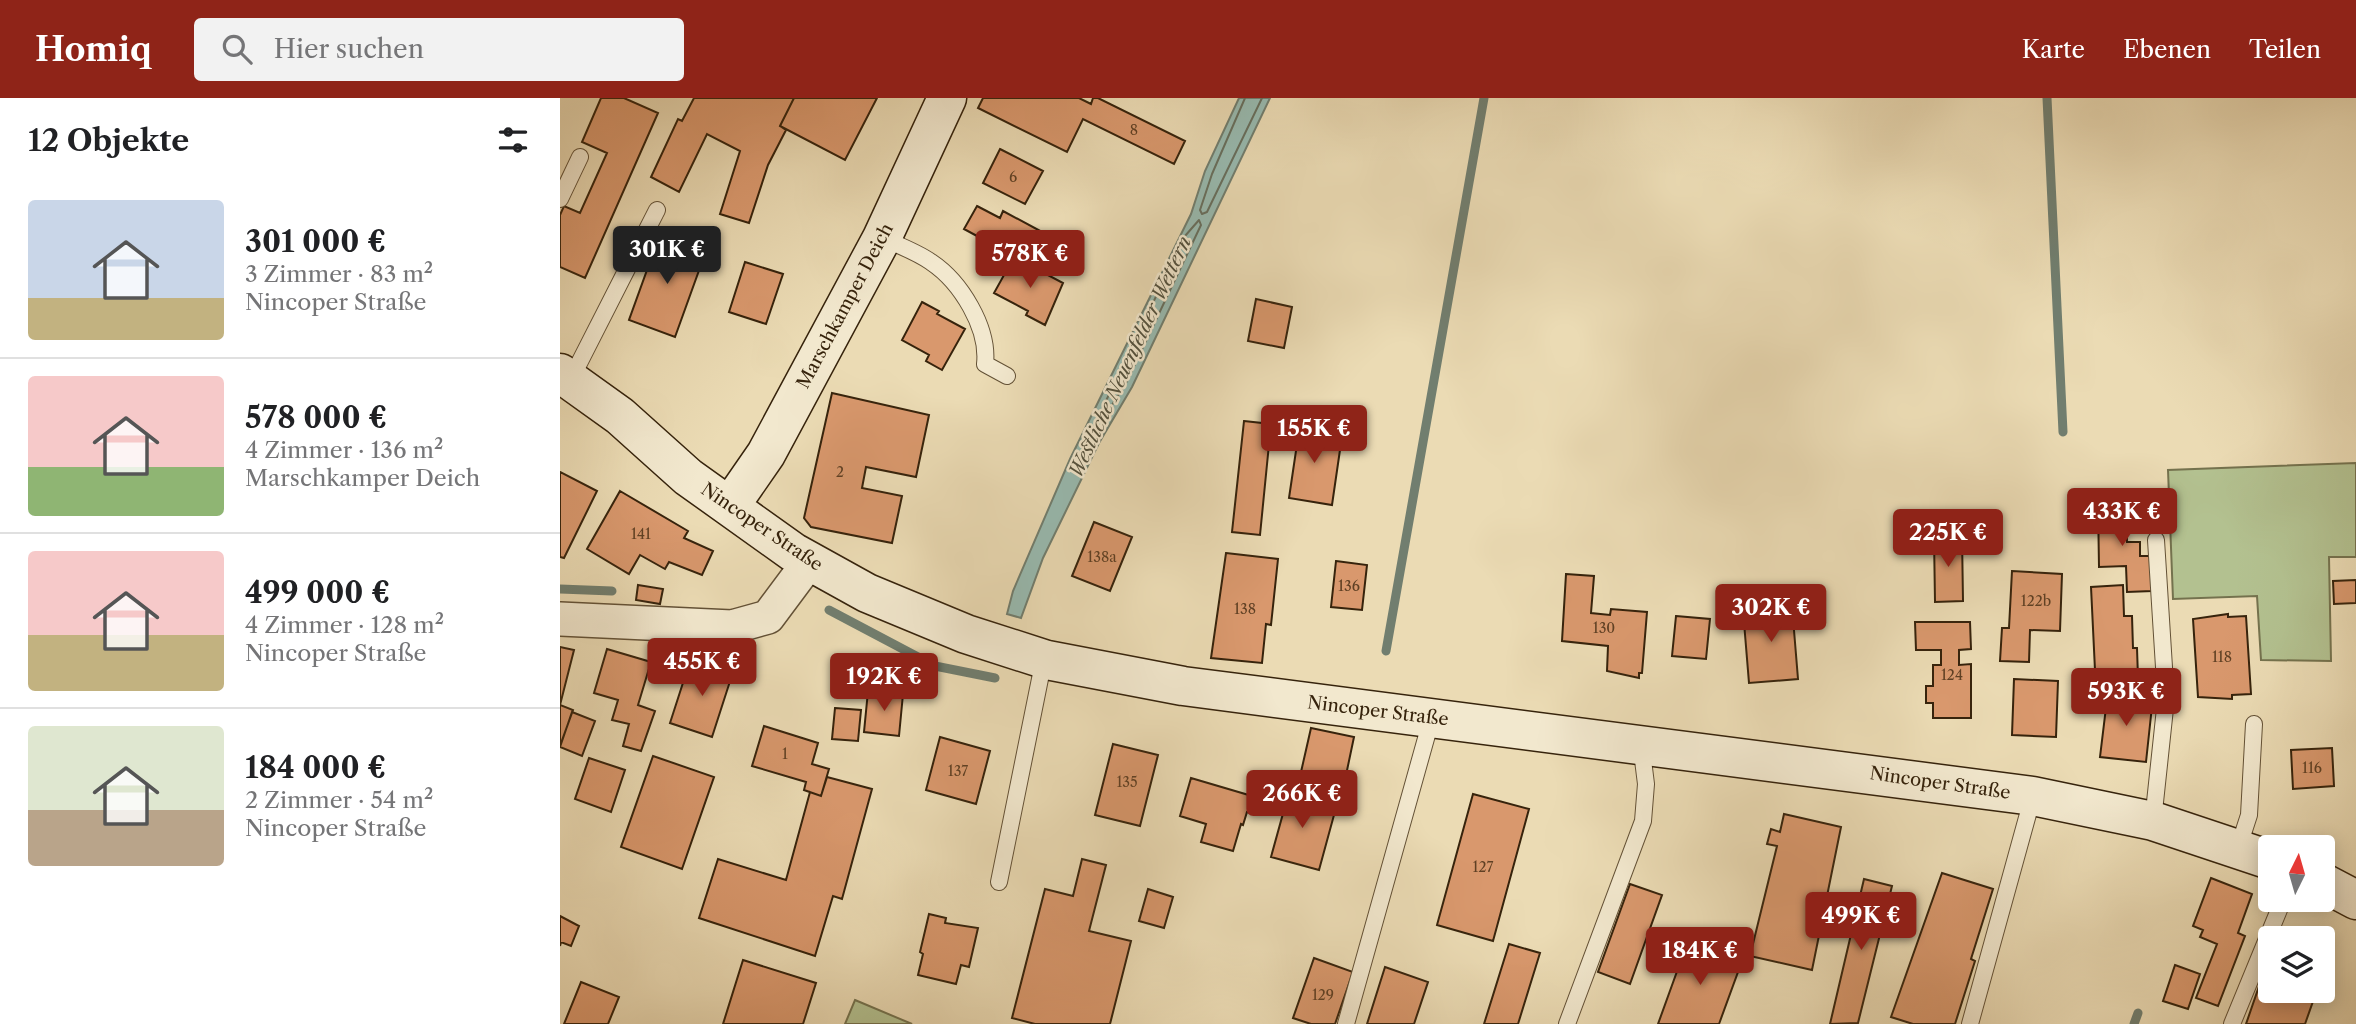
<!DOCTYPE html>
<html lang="de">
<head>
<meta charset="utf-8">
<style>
  body { margin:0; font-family:"Libre Caslon Text",serif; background:#f2f2f2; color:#202124; height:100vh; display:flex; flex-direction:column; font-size:26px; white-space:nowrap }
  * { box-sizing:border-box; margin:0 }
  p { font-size:23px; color:#757577 }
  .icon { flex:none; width:38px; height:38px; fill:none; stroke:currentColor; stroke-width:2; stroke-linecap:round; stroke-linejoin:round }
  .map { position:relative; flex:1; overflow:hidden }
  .side { display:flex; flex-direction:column; background:#fff; width:560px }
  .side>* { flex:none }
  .needle { width:46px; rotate:5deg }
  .controls { position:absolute; left:1698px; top:737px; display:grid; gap:14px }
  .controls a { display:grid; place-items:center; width:77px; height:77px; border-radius:7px; background:#fff; box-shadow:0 4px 18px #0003; font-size:35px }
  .price { position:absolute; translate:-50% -60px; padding:0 16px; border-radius:7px; background:#8f2418; color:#fff; font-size:23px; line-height:46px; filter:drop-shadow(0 2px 4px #0008) }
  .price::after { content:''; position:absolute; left:50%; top:42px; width:21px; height:16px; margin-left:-10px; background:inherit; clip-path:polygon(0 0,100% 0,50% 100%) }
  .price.on { background:#222; color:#fff }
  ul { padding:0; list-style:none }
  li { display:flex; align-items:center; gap:21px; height:175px; padding:0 28px }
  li+li { border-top:2px solid #e0e0e0 }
  li span { display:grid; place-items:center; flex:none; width:196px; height:140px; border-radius:7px; color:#555 }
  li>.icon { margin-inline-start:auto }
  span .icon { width:84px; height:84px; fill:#fffc; stroke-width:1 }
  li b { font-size:30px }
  h2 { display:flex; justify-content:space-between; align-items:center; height:84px; padding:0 28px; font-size:30px }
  header { display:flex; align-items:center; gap:42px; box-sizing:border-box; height:98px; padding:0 35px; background:#8f2418; color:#fff }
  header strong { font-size:33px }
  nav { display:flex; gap:38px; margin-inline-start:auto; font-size:24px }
  .search { width:490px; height:63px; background:#f2f2f2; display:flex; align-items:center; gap:18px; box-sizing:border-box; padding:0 24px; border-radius:7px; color:#757577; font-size:26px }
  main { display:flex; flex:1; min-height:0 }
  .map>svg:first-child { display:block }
</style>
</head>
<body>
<header>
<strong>Homiq</strong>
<div class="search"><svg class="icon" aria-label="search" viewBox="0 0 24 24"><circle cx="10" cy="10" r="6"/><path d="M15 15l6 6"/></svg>Hier suchen</div>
<nav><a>Karte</a><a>Ebenen</a><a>Teilen</a></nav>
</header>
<main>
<section class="side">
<h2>12 Objekte<svg class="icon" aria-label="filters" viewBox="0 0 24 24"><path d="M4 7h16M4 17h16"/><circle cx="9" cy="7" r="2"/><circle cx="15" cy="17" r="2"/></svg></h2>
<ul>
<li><span style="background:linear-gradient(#c9d6e8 70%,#c2b280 0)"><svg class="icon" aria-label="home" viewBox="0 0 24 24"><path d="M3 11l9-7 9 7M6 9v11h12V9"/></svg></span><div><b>301 000 €</b><p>3 Zimmer · 83 m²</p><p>Nincoper Straße</p></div></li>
<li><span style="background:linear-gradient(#f6c9c9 65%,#8fb573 0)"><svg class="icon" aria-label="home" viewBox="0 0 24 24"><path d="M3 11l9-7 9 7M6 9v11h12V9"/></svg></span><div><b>578 000 €</b><p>4 Zimmer · 136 m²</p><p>Marschkamper Deich</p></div></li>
<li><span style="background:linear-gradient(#f6c9c9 60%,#c2b280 0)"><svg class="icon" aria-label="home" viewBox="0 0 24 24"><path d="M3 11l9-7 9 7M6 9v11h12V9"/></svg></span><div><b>499 000 €</b><p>4 Zimmer · 128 m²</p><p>Nincoper Straße</p></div></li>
<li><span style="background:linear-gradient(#dfe7d0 60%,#b9a48a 0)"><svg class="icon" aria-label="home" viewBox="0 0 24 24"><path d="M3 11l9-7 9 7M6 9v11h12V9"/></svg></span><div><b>184 000 €</b><p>2 Zimmer · 54 m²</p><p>Nincoper Straße</p></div></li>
</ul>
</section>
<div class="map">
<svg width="1796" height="926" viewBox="0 0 1796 926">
  <rect width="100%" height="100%" fill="#ebdbb4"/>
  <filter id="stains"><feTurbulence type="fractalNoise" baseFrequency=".00286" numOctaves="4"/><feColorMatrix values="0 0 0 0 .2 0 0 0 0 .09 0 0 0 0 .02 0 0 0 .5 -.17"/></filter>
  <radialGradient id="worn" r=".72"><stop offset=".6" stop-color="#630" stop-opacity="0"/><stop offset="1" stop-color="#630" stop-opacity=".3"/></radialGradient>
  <!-- green -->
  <path fill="#b3c190" stroke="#74724e" stroke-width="2" d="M1796 365V459H1769L1771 563 1701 562 1697 498 1613 501 1608 372Z
    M295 902 352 926H285Z"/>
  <!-- water -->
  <path fill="#98bbb1" stroke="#717e6f" stroke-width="2" d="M679 0H710L572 289 539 345 483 460 461 520 447 516 453 493 510 361 631 116 645 73Z"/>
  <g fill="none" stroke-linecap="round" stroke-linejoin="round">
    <!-- shore -->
    <path stroke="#676f5e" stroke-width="2" d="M685 0 652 76 640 112 642 116 647 114 702 0
      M639 122 641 127 566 285 550 310 546 311 544 307 625 138Z"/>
    <!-- stream -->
    <path stroke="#717e6f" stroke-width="9" d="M1487 0 1503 334
      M0 491 52 493
      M269 512 375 568 435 580
      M826 553 924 0
      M1574 926 1578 915"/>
  </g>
  <!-- building -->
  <path fill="#d9986d" stroke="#36230c" stroke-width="2" d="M41 0H64L98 15 25 180 0 169V117L4 108 20 115 47 55 22 44Z
    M134 0H234L220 28 226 32 208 67 189 125 160 116 180 53 147 36 119 94 91 79 118 21 122 23Z
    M234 0H317L285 62 220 28Z
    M423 0H519L531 6 533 0H538L625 43 614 66 523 21 507 54 418 10Z
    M440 51 483 73 465 106 423 85Z
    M417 108 440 120 443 113 484 135 479 146 472 142 467 152 435 134 430 145 404 131Z
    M100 136 146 153 115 239 69 222Z
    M454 159 503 185 485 227 466 217 468 213 434 195Z
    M185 164 223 176 206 226 169 214Z
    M696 201 732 209 724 250 688 243Z
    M362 204 379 213 377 216 405 231 382 272 366 263 369 257 342 242Z
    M272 295 369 317 356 379 306 369 302 390 342 398 332 445 251 429 244 420Z
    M741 319 760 321 757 342 781 345 772 407 729 400Z
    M684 323 711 326 700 437 672 434Z
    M0 374 37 393 4 460 0 459Z
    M60 393 128 433 124 440 153 453 142 477 109 464 105 471 80 457 69 476 27 451Z
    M1538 406H1566L1567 444H1580V458H1591L1592 493 1567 494 1566 468 1539 469Z
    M1342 418H1360L1361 437 1343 438Z
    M534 424 572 439 550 493 512 478Z
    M1402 438 1403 503 1375 504 1374 439Z
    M666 455 718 461 711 527 706 526 702 565 651 560Z
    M776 463 807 467 802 512 771 509Z
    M1452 473 1502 476 1500 533 1470 532 1469 564 1440 563 1442 530H1449Z
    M1006 476 1034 478 1031 515 1050 517 1051 511 1087 514 1082 575H1079V580L1047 573 1048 548 1002 543Z
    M1796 482V505L1774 506 1773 483Z
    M78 487 103 491 100 506 76 502Z
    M1563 487 1564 518H1572L1573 550H1577L1578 580 1564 581V592L1536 593 1531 489Z
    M1232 508 1238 581 1189 585 1183 512Z
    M1668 516V519L1686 518 1691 596 1672 597V601L1638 599 1633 521Z
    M1116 518 1150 521 1146 561 1112 558Z
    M1355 524H1410L1411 551 1399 552V567L1411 566V620H1373V605H1366V588H1373V567H1381V552H1356Z
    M0 549 14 552 0 607 13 612 0 648Z
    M47 551 91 564 78 607 95 613 81 653 63 648 69 626 52 622 58 602 34 595Z
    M131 560 173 574 152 639 110 625Z
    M1454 581 1498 583 1496 639 1452 637Z
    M1571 592 1570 606 1592 608 1586 664 1540 659 1548 593Z
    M308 593 343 596 339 638 304 634Z
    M275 610 301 612 298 643 272 641Z
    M12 614 35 623 22 658 0 649Z
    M204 628 258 645 252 666 269 671 261 698 244 692 246 684 192 668Z
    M751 630 794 639 781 701 766 698 770 680 741 674Z
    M380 639 430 653 416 706 366 692Z
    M553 646 598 657 580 728 535 717Z
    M1772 650 1774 688 1733 691 1731 652Z
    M93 658 154 679 122 771 61 749Z
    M29 660 65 672 51 714 15 701Z
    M267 679 312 691 282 801 273 798 255 858 139 820 158 761 226 782 250 694 261 698Z
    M631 680 692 698 689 709 693 710 692 715 687 714 683 727 681 726 673 753 641 744 646 726 620 718Z
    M732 683 754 689 749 710 774 717 759 772 711 759Z
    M913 696 969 711 933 843 877 827Z
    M1224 716 1281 729 1252 872 1190 858 1217 748 1207 746 1211 731 1220 734Z
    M522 761 546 767 529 833 571 843 550 926H475L452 920 485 791 513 798Z
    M1382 775 1433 791 1411 861 1415 863 1395 926H1353L1331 919Z
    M1651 780 1692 796 1678 835 1685 838 1658 908 1636 900 1657 846 1640 839 1643 832 1633 828Z
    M1304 781 1332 788 1298 925 1270 926Z
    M1070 786 1102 797 1070 886 1038 874Z
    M588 791 613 799 604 830 579 823Z
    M369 816 386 820 385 825 418 830 409 869 401 867 396 886 358 877 363 856 360 854Z
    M0 818 19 828 11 848 1 844 0 848Z
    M1724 830 1752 840H1721Z
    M1128 843 1182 863 1159 926H1098Z
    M1762 844 1769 846 1762 866Z
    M949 846 980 855 958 926H924Z
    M754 860 793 874 775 926H751L733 920Z
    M183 862 256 885 243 926H163Z
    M1615 867 1640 876 1628 911 1603 903Z
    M825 869 868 884 854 926H807Z
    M1705 871H1710V892H1757L1745 926H1686Z
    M21 884 59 899 48 926H4Z"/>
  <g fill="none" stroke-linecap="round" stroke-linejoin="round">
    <defs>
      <path id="service" d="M0 101 20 59
        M322 140C338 147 357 154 371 164 401 184 429 230 425 266L447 278
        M11 281 97 112
        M1593 723 1606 601 1596 442
        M1678 751 1689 717 1694 626
        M439 784 484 561
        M786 926 872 619
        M1007 926 1083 723 1086 686 1081 646
        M1410 926 1473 698
        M1672 926 1723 802"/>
      <path id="minor" d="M0 521 172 529 208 519 249 464"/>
      <path id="secondary" d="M0 275 60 318 128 379 233 454 307 495 406 536 487 562 623 588 1473 698 1593 723 1710 762
        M170 408 206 356 322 140 387 0
        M1762 784 1796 802"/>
    </defs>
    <!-- service casing -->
    <use href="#service" stroke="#635136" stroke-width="18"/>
    <!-- minor casing -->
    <use href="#minor" stroke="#635136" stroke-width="36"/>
    <!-- secondary casing -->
    <use href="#secondary" stroke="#36230c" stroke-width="41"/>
    <!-- service -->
    <use href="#service" stroke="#f2e8ce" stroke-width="16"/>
    <!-- minor -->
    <use href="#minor" stroke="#f2e8ce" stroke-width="33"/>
    <!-- secondary -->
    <use href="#secondary" stroke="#f2e8ce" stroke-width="38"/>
  </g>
  <g text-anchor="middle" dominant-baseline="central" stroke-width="5" stroke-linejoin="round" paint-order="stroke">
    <!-- number labels -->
    <g font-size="14" fill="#5f4024">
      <text x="574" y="32">8</text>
      <text x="453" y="79">6</text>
      <text x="280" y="374">2</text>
      <text x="81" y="436">141</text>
      <text x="542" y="459">138a</text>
      <text x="789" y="488">136</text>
      <text x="1476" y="503">122b</text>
      <text x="685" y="511">138</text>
      <text x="1044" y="530">130</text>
      <text x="1662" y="559">118</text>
      <text x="1392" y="577">124</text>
      <text x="225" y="656">1</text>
      <text x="1752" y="670">116</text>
      <text x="398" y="673">137</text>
      <text x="567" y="684">135</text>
      <text x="923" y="769">127</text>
      <text x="763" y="897">129</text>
    </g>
    <!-- street labels -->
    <g font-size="18" fill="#36230c" stroke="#f2e8ce">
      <text transform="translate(285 208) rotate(-62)">Marschkamper Deich</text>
      <text transform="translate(202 429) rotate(34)">Nincoper Straße</text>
      <text transform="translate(818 613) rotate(7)">Nincoper Straße</text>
      <text transform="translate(1380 685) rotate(8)">Nincoper Straße</text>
    </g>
    <!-- water labels -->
    <g font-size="19" font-style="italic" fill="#53513e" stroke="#f2e8ce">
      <text transform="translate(570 259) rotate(-65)">Westliche Neuenfelder Wettern</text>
    </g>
  </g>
  <rect width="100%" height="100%" filter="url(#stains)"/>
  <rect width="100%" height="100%" fill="url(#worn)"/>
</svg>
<div class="controls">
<a><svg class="needle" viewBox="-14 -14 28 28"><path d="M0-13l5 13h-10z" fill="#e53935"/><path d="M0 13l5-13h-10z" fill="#757577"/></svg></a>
<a><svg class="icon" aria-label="layers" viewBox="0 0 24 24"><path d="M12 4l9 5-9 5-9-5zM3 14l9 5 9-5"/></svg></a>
</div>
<b class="price on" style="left:107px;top:188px">301K €</b>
<b class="price" style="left:470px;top:192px">578K €</b>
<b class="price" style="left:754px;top:367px">155K €</b>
<b class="price" style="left:1562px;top:450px">433K €</b>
<b class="price" style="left:1388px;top:471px">225K €</b>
<b class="price" style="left:1211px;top:546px">302K €</b>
<b class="price" style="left:142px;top:600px">455K €</b>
<b class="price" style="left:324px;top:615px">192K €</b>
<b class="price" style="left:1566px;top:630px">593K €</b>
<b class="price" style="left:742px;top:732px">266K €</b>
<b class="price" style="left:1301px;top:854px">499K €</b>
<b class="price" style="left:1140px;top:889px">184K €</b>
</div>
</main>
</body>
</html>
